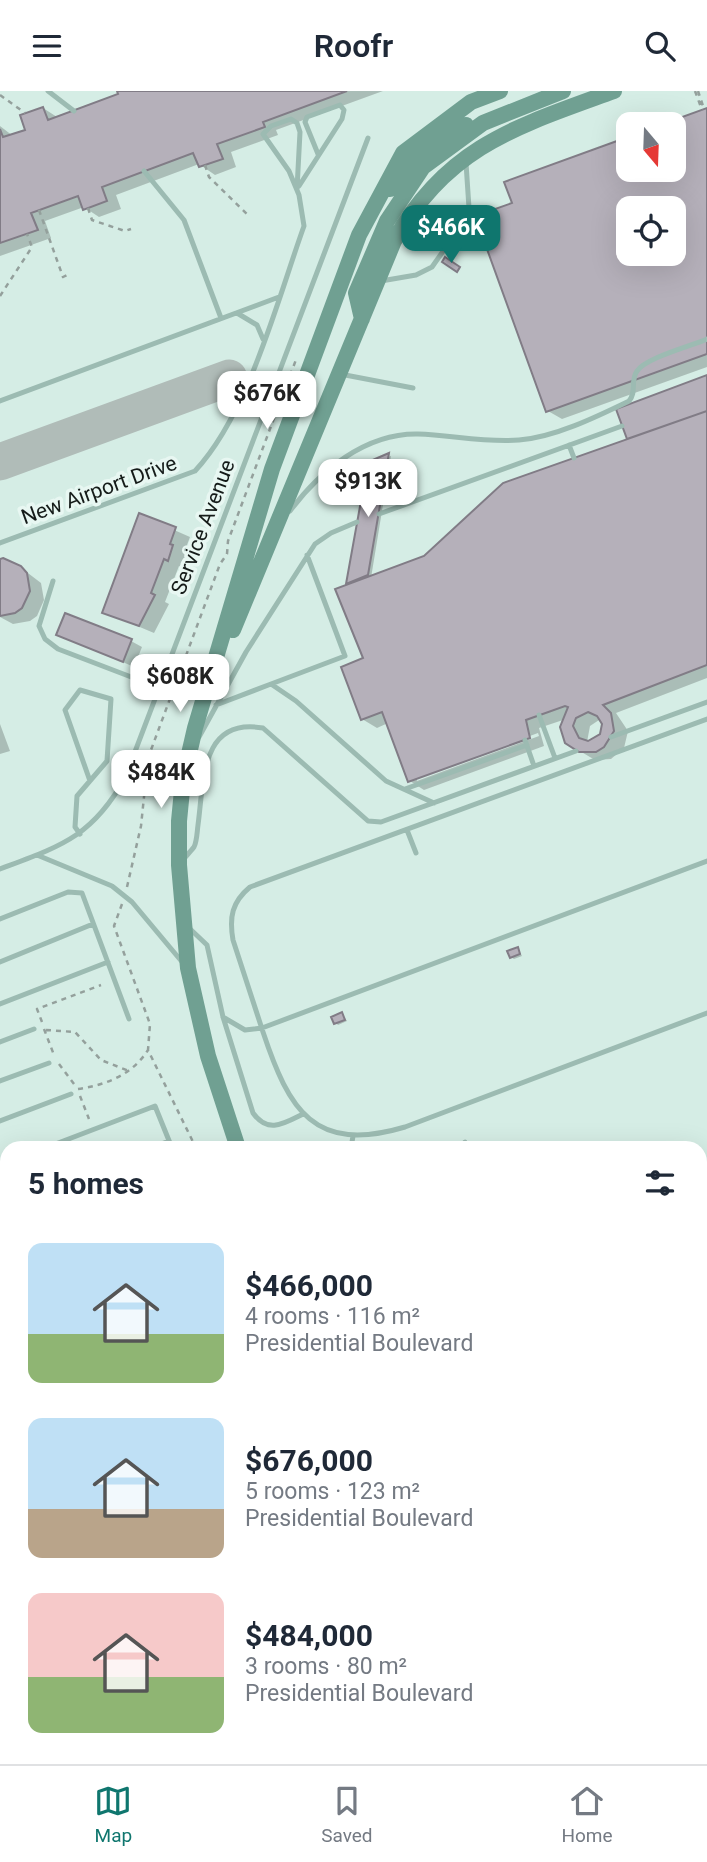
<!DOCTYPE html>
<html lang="en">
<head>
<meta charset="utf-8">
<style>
  body { margin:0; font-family:Roboto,sans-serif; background:#f6f6f7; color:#1f2937; height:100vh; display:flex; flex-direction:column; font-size:26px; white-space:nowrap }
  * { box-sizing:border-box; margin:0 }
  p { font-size:23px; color:#747a83 }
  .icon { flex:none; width:38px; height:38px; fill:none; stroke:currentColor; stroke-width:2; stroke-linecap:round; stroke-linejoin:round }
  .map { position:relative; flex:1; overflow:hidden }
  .sheet { position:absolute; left:0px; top:1050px; width:707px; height:623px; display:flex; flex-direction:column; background:#fff; border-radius:21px 21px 0 0; box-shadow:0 7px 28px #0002 }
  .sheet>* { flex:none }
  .needle { width:46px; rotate:161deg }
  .buttons { position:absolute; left:616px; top:21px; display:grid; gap:14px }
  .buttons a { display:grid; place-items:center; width:70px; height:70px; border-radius:14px; background:#fff; box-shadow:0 7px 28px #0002; font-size:35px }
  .price { position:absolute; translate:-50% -60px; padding:0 16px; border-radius:14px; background:#fff; color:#222; font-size:23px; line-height:46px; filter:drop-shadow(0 2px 4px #0008) }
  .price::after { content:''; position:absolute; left:50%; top:42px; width:21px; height:16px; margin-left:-10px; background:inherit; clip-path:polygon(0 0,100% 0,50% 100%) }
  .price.current { background:#0f766e; color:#fff }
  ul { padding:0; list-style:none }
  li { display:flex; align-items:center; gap:21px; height:175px; padding:0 28px }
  li span { display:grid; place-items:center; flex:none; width:196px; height:140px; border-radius:14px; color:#555 }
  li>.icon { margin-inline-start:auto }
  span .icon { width:84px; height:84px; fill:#fffc; stroke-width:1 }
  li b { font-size:30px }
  h2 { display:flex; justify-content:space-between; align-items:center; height:84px; padding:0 28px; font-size:30px }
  header { display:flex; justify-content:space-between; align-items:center; height:91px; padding:0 28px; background:#fff; font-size:32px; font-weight:600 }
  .tab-bar { display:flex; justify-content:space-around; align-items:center; height:98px; border-top:2px solid #e0e1e3; background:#fff; font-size:19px; color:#747a83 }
  .tab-bar a { display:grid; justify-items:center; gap:4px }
  .tab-bar .current { color:#0f766e }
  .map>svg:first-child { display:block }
</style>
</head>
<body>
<header><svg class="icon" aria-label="menu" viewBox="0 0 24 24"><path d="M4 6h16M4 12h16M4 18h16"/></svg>Roofr<svg class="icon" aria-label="search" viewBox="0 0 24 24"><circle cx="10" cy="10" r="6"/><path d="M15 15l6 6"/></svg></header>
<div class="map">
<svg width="707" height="1673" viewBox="0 0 707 1673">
  <rect width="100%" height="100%" fill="#e8f7f2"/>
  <!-- built -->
  <path fill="#d5ede5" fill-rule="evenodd" d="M0 0H707V1673H0ZM628 33H674V79H628ZM628 117H674V163H628ZM7 1057H700V1666H7Z"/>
  <!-- shadow -->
  <path fill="#0003" fill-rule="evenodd" d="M119 0H383L276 39 278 44 231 61 236 76 215 84 199 73 116 104 121 118 99 126 84 116 45 130 51 147 0 165V35L13 45 27 40 43 17 57 26 121 4Z
    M707 19V276L562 328 548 320 514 113 506 92 628 48V79H674V33H668ZM628 117H674V163H628Z
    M707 286V587L616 622 628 640 624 657 611 668 595 669 573 656 563 644V629L539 637 544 655 424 699 410 690 388 632 377 637 362 628 365 568 348 492 369 372 391 365 371 487 425 466 629 349 618 319ZM599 629H602L601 644 587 651 590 635ZM538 642 539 645 417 690V686Z
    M140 424 190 446 184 462 187 464 182 477 179 475 165 511 169 513 154 542 104 521Z
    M0 470 20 476 41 492 44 509 37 525 30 530 13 533 0 526Z
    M59 543 131 550 142 556 134 576Z
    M0 633 10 660 0 663Z
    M518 858 522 865 514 868 511 866Z
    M342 923 347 930 338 934 336 932Z"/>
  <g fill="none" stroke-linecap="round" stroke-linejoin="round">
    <!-- stream -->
    <path stroke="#77af9f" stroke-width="4.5" d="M323 1673 326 1666"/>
    <!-- taxiway -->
    <path stroke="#b0bcb8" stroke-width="37" d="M0 371 229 287"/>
  </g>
  <!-- building -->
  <path fill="#b5b0ba" stroke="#817c86" stroke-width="2" fill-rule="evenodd" d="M117 0H347L263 31 265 36 217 53 223 68 199 76 193 62 102 96 107 110 83 119 78 105 31 122 38 139 0 152V38L3 46 25 39 20 24 43 16 48 29 118 3Z
    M707 17V263L546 321 475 125 512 112 504 91 628 46V79H674V33H663ZM628 117H674V163H628Z
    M445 166 460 176 457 181 442 171Z
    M707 284V320L627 348 616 318Z
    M707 320V574L603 614 611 622 614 640 604 656 596 661H579L565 652 560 636 568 616 565 615 526 629 530 647 408 691 382 621 361 629 341 576 363 567 335 498 424 465 503 392ZM588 621 597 625 602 633 600 643 588 650 579 647 573 635 576 627Z
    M389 362 368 484 346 493 368 371Z
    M139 422 176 436 170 453 173 454 168 470 164 468 151 502 155 504 139 535 102 522Z
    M3 467 21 475 27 482 30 500 22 517 15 522 0 525V468Z
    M65 522 132 548 123 571 56 544Z
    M518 856 520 863 510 867 507 860Z
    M342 921 345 929 334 933 331 926Z"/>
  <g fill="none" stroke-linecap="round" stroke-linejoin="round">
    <!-- path -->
    <path stroke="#94a09c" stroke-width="2.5" stroke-dasharray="5 5" stroke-linecap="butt" d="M695 0 702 19
      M698 0 704 18
      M0 4 25 22
      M205 74 209 86 247 123
      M88 117 92 129 125 140 131 138
      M39 119 63 186 67 184
      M0 205 32 156 27 143
      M127 796 141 735 148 667 220 473 227 463 228 450 297 266
      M122 813 114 835 150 933 148 959 196 1057
      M42 931 37 918 101 894
      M44 938 54 964
      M46 939 75 941 101 969 129 980
      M59 973 74 993
      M78 998C106 994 132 984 148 959
      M80 1005 89 1028
      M257 1673 260 1666"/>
    <!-- lane -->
    <path stroke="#9cbbb2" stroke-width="5" d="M48 0 74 20
      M144 80 184 129 221 227
      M299 95 342 28 344 19 340 14 307 26 305 31 318 63
      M381 190 416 184 432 176 465 129 469 117 466 72
      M237 222 257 234 263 248
      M340 283 413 297
      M0 310 279 206
      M569 354 574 367
      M290 420C320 380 365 342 418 343 451 344 486 352 519 349 555 346 596 326 629 310 637 301 630 290 637 280 645 267 691 255 707 248
      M379 423 622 335
      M0 452 195 380C249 322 277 210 304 135L299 104 289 80 263 43 271 35 291 28 297 32 300 41 297 98
      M53 490 39 535 45 548 58 558 160 597
      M271 593 345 565 307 464
      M216 614 271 593 296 610 386 690 434 712
      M539 624 555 667
      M707 628 250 796C232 811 229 826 233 849 243 880 253 911 263 941 289 1019 314 1063 405 1036L707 922
      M199 646 246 561 315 453 331 442 357 431
      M611 646 707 611
      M525 649 534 675
      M405 698 527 654
      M407 739 416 762
      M80 743 75 736 77 705 107 670 111 608 80 599 65 619 90 690
      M37 764 112 795 132 811 183 872
      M183 769C186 765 191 760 194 756 197 750 197 741 198 734 204 691 200 626 263 637L368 730 381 731 576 660
      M0 778C61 755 92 746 125 687L368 47
      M0 828 68 801 82 802 129 928
      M188 836 207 854 223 926 253 1022C268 1043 283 1033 303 1023
      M0 871 93 833
      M0 913 108 871
      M223 926 245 939 262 937 707 770
      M0 951 34 938
      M0 990 49 972
      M0 1030 71 1003
      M465 1051 467 1057
      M45 1057 155 1015 172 1057
      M151 1057 169 1050
      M351 1057 353 1045
      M0 1074 7 1071
      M0 1114 7 1111
      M0 1155 7 1153
      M0 1196 7 1194
      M0 1211 7 1229
      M73 1673V1666
      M237 1673 241 1666"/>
    <!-- street -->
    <path stroke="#9cbbb2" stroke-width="10" d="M0 1336 7 1355
      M25 1673V1666"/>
    <!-- secondary -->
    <path stroke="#70a092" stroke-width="16" d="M390 98 438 50 466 34
      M362 228 356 202 387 130 423 76 483 32 563 0
      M233 539 394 150C447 55 518 35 614 0
      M238 1057 208 965 188 877 179 774V730L183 689 195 637 272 378 359 144 403 62 471 11 500 0
      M700 1642H707
      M284 1673 287 1666
      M407 1673V1666"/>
  </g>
  <g text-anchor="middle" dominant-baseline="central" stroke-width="7" stroke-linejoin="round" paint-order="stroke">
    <!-- street labels -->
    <g font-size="21" fill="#151b19" stroke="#e8f7f2">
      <text transform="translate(99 399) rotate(-20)">New Airport Drive</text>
      <text transform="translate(203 436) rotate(-69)">Service Avenue</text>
    </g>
  </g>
</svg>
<div class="buttons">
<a><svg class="needle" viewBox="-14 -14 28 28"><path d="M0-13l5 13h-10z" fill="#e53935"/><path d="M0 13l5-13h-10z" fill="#747a83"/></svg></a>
<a><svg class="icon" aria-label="locate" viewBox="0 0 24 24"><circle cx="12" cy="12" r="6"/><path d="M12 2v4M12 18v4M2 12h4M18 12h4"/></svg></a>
</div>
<b class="price current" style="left:451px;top:174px">$466K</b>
<b class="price" style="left:267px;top:340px">$676K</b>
<b class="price" style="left:368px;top:428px">$913K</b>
<b class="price" style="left:180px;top:623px">$608K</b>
<b class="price" style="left:161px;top:719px">$484K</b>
<section class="sheet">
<h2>5 homes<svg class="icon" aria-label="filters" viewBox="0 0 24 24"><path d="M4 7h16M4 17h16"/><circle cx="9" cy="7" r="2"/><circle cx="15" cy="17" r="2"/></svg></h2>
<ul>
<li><span style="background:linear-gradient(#bfe0f5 65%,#8fb573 0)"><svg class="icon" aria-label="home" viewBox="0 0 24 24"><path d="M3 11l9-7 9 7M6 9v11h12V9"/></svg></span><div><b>$466,000</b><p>4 rooms · 116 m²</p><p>Presidential Boulevard</p></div></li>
<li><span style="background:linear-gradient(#bfe0f5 65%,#b9a48a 0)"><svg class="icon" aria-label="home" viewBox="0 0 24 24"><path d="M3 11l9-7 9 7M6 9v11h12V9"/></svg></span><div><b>$676,000</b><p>5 rooms · 123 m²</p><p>Presidential Boulevard</p></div></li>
<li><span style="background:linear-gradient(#f6c9c9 60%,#8fb573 0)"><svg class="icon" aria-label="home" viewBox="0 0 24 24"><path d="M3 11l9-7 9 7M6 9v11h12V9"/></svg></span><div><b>$484,000</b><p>3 rooms · 80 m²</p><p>Presidential Boulevard</p></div></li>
</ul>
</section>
</div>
<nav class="tab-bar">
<a class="current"><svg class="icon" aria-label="map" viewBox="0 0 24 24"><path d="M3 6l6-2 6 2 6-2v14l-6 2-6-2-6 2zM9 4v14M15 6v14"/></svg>Map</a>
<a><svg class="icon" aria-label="saved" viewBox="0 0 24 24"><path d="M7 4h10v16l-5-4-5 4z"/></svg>Saved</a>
<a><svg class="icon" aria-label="home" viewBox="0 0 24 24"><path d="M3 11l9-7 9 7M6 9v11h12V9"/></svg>Home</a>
</nav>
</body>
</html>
